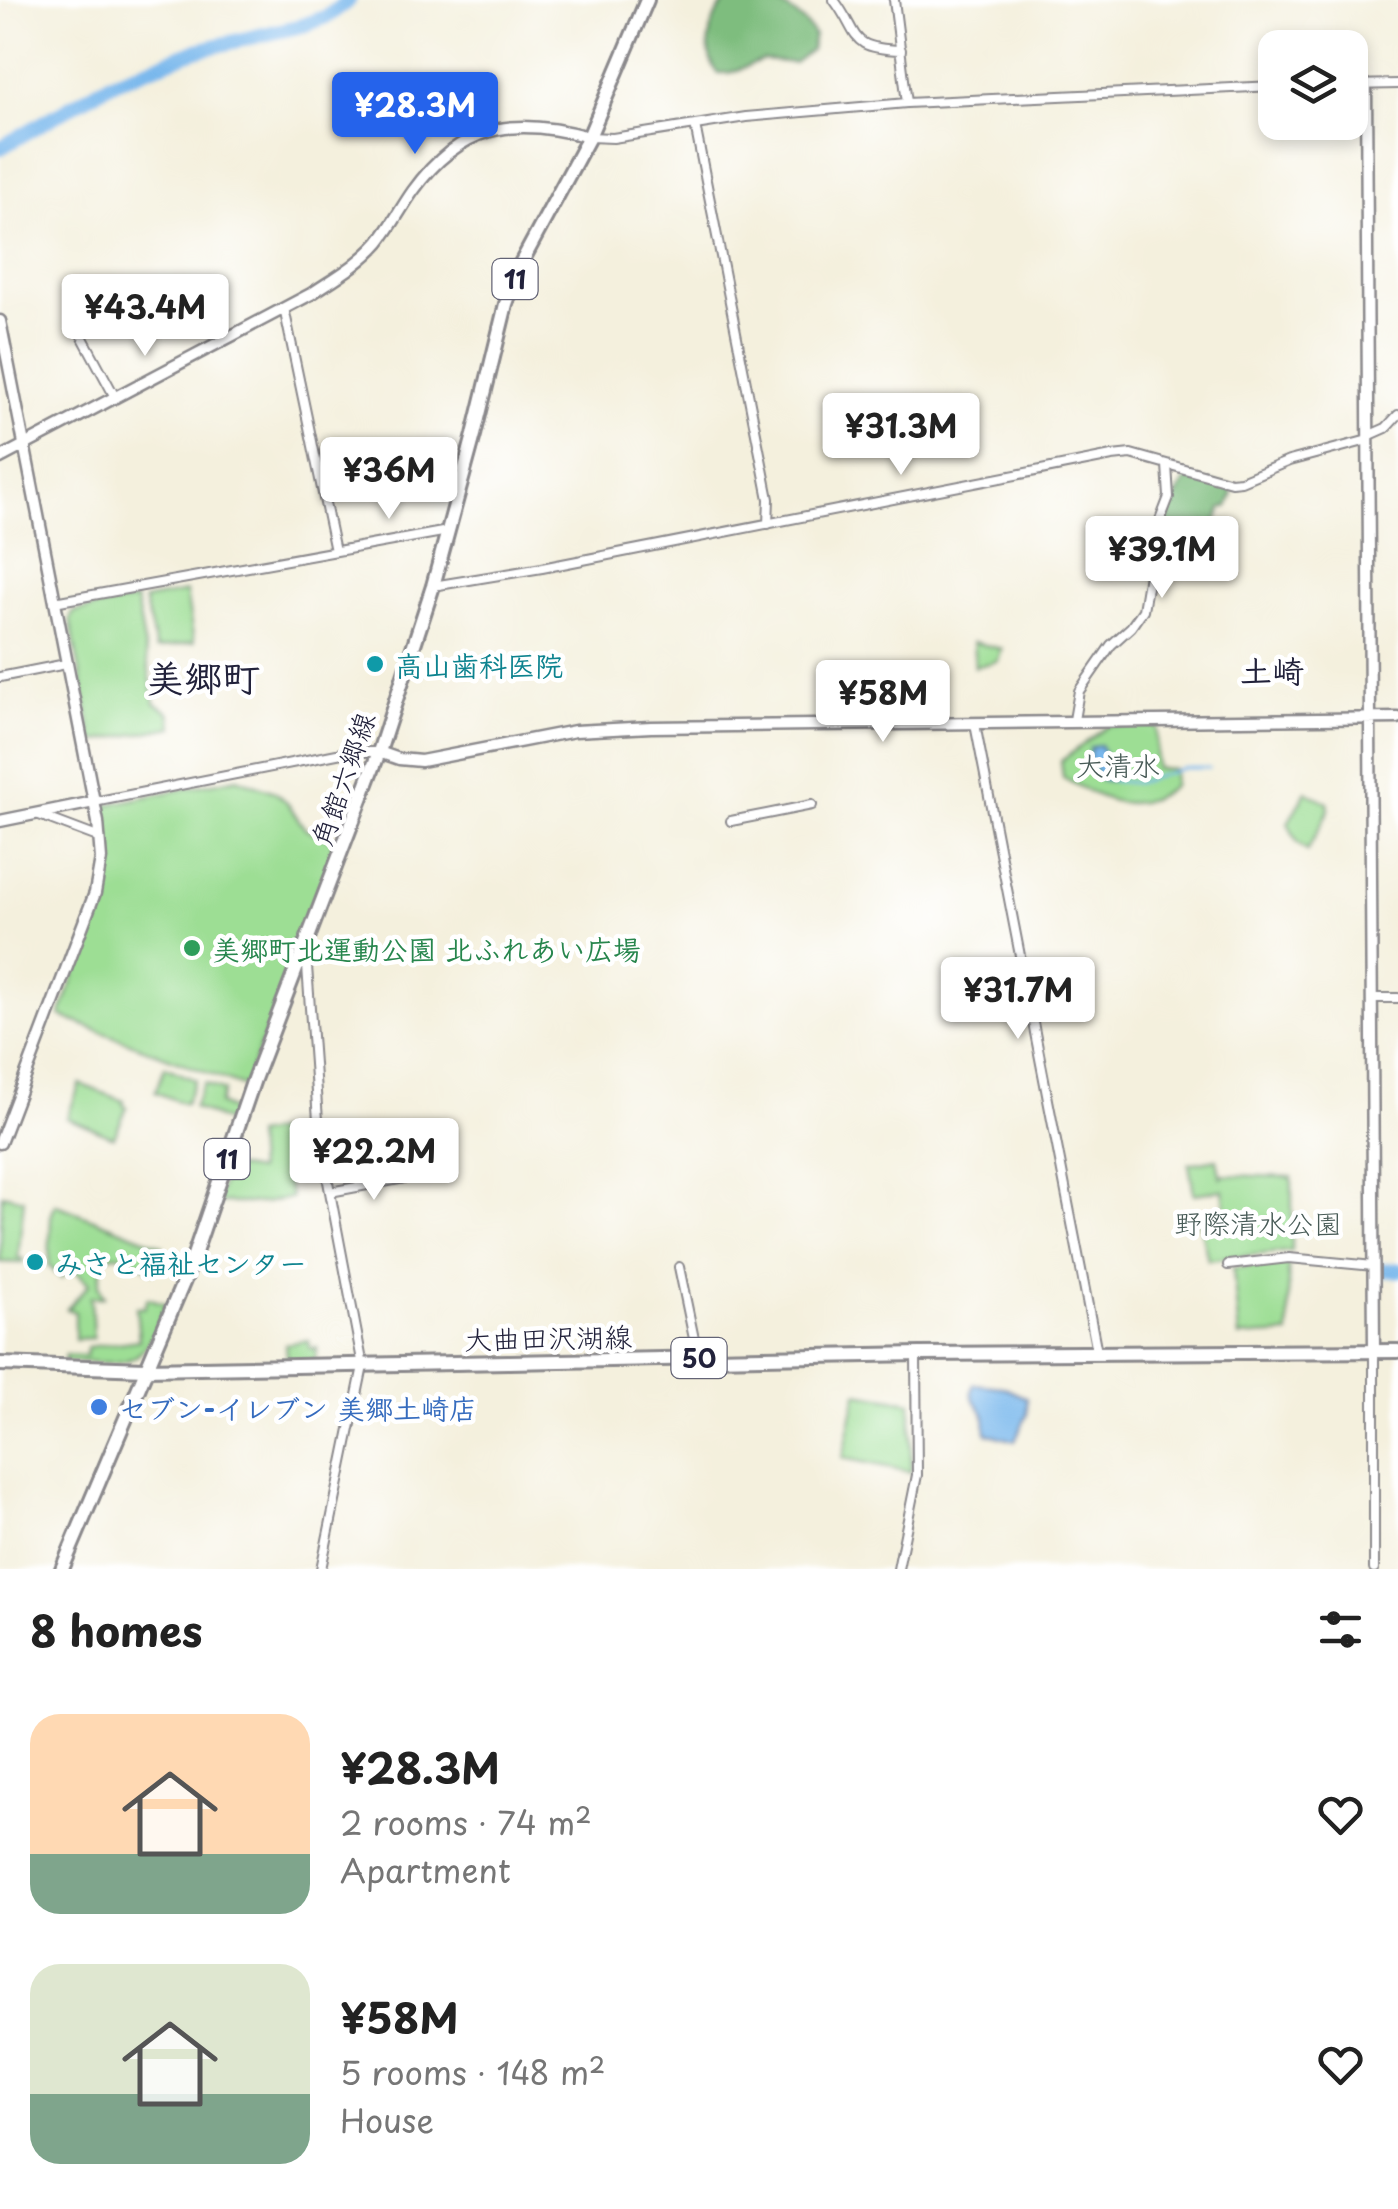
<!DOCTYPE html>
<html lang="en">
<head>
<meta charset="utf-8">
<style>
  body { margin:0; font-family:"Playpen Sans","Klee One",sans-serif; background:#f2f2f2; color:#222; height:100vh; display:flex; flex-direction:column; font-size:38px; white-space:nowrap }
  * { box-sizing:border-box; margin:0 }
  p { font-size:32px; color:#767676 }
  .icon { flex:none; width:55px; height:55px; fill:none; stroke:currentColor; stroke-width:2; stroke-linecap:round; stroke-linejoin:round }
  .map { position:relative; height:1569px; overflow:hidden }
  .details { display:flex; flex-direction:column; background:#fff; flex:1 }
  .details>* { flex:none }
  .buttons { position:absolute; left:1258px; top:30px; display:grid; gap:20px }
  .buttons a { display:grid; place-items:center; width:110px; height:110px; border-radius:20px; background:#fff; box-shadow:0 5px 15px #0003; font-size:50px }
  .price { position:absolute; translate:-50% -85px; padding:0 22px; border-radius:10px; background:#fff; color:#222; font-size:32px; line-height:65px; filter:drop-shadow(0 2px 5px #0008) }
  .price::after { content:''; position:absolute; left:50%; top:60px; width:30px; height:22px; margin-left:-15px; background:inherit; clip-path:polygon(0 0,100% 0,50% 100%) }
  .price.current { background:#2563eb; color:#fff }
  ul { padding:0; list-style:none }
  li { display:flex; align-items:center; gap:30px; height:250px; padding:0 30px }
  li span { display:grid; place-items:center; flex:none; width:280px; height:200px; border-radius:30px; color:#555 }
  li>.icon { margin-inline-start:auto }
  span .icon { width:120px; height:120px; fill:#fffc; stroke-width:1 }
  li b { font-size:42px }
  h2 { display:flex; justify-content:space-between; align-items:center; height:120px; padding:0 30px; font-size:42px }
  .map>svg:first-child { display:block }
</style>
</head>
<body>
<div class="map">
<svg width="1398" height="1569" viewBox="0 0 1398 1569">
  <rect width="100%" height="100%" fill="#fff"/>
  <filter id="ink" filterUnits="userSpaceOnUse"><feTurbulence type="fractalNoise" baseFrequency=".01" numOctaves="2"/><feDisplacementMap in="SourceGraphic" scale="20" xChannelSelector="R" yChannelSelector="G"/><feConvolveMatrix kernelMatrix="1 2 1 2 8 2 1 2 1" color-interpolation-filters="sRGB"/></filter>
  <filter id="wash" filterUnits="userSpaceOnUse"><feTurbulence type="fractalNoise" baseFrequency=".0048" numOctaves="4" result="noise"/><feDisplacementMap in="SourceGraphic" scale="40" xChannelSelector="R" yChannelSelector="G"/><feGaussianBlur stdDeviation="2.25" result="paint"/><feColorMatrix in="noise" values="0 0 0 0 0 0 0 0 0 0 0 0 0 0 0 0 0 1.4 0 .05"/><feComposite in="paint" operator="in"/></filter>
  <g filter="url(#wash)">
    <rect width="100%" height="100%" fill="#f4f0dd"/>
    <!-- green -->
    <path fill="#9dde94" stroke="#608068" stroke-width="2.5" d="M186 592 194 642 156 649 144 600Z
      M136 600 155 703 170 713 173 727 93 742 70 619 74 612Z
      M973 642 1002 649 998 661 975 667Z
      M1109 725 1157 726 1156 768 1174 769 1173 786C1133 818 1102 799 1063 778L1061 761Z
      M237 778 275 792 287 802 305 829 341 843 244 1087 60 1016 109 879 111 852 105 805Z
      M1306 791 1328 803 1329 810 1307 851 1297 842 1288 823Z
      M165 1067 195 1080 185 1104 155 1092Z
      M204 1083 224 1091 219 1104 234 1111 229 1123 193 1107Z
      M80 1084 124 1101 123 1105 127 1107 114 1137 67 1118Z
      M277 1131 291 1198 264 1203H216L228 1166 257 1171 255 1135Z
      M1217 1159 1221 1180 1222 1175 1292 1177V1251L1208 1260 1198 1217 1226 1212 1223 1190 1194 1194 1189 1164Z
      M2 1194 24 1199 18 1258 23 1259 22 1263 0 1262Z
      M55 1204 163 1246 153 1272C138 1261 122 1249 103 1258L99 1285 104 1297H91L93 1338 75 1339V1312L67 1309 89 1284 72 1267 61 1278 49 1266 51 1216Z
      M1288 1261 1289 1334 1239 1337 1233 1268Z
      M148 1298 166 1304C140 1372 133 1363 64 1361L65 1355 86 1356 87 1347 139 1340 136 1307 144 1308Z
      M309 1340 310 1349 317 1348 315 1361H288L285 1344Z
      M857 1393 911 1402V1472L843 1458Z"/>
    <!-- forest -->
    <path fill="#7ebd7e" stroke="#50705c" stroke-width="2.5" d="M728 0C766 0 791 0 814 35L811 50 794 63 764 60 729 73H718C701 52 709 18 728 0Z
      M1187 479 1229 486 1233 494 1228 507 1222 508 1206 549H1174L1164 544C1163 523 1174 495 1187 479Z"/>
    <!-- water -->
    <path fill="#78b7ec" stroke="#4d6c94" stroke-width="2.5" d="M1100 745C1103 749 1112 777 1112 781L1101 780 1089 759 1090 748Z
      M974 1384 1003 1387 1027 1398V1415L1015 1441 986 1433C985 1428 986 1423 985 1418 982 1403 966 1400 974 1384Z"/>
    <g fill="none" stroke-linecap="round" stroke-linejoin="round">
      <!-- stream -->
      <path stroke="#78b7ec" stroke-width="2.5" d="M1112 781 1136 783 1184 768H1209"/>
      <!-- river -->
      <path stroke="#78b7ec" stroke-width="15" d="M0 148 111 83 194 51 304 25 328 16 349 0
        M1383 1270H1398"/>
    </g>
  </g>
  <g filter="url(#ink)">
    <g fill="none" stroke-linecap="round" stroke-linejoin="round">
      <defs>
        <path id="minor" d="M834 0C861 36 847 48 901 50
          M894 0 907 103
          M1350 85 1398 84
          M695 125 769 499 768 524
          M589 137 613 138 746 117 907 103 1275 86
          M284 308 335 551
          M81 334 115 397
          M1368 436 1386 428 1398 415
          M433 586 542 568 1112 456 1131 454 1231 482 1241 481 1289 461 1368 440
          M54 602 448 531
          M0 677 66 664
          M1074 720 1079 691 1111 645 1131 627 1143 610 1157 528 1169 497 1167 465
          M975 724 1097 1352
          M94 802 347 752H379
          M39 815 100 838
          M731 821 812 805
          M306 952 319 1134 363 1366 321 1569
          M1372 998H1398
          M330 1192 410 1177
          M1228 1265 1289 1258 1374 1266
          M679 1267 698 1358
          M898 1569 917 1475 916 1354
          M1374 1569V1351"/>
        <path id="tertiary" d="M1366 85 1374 1351
          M0 321 98 822 101 859 95 893 0 1143
          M0 458 311 294C335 278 360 264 379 242 392 226 401 208 413 191 461 124 513 116 589 137
          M379 752 399 759 421 761 575 731 651 727 1398 718
          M0 821 94 802"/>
        <path id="primary" d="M0 1364 146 1369 920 1354 1398 1351
          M62 1569 191 1264 254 1079 379 752 433 586 474 435 506 304 519 267 589 137 647 0"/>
      </defs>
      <!-- minor casing -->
      <use href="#minor" stroke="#8b898c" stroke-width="12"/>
      <!-- tertiary casing -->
      <use href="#tertiary" stroke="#8b898c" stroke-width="15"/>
      <!-- primary casing -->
      <use href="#primary" stroke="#8b898c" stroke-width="18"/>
      <!-- minor -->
      <use href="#minor" stroke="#fff" stroke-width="8"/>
      <!-- tertiary -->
      <use href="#tertiary" stroke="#fff" stroke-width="10"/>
      <!-- primary -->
      <use href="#primary" stroke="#fff" stroke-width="12"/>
    </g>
  </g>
  <!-- markers -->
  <g fill="#0f9aa8" stroke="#fff" stroke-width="4">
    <circle cx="375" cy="664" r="10"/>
    <circle cx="35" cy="1262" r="10"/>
  </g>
  <circle fill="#2e9e5b" stroke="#fff" stroke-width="4" cx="192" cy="948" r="10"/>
  <circle fill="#3f7fe0" stroke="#fff" stroke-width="4" cx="99" cy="1407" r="10"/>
  <g text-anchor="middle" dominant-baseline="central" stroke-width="9" stroke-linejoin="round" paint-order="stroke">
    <!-- shield labels -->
    <g fill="#fff" stroke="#646476" stroke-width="2.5">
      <rect x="492.5" y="259" width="45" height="40" rx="8"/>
      <rect x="204.5" y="1139" width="45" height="40" rx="8"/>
      <rect x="671.5" y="1338" width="55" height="40" rx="8"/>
    </g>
    <g font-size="25" font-weight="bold" fill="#22223b">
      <text x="515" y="279">11</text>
      <text x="227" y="1159">11</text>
      <text x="699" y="1358">50</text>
    </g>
    <!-- culture labels -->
    <g font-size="28" font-weight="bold" fill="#0d838f" stroke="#fff" text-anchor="start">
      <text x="395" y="664">高山歯科医院</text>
      <text x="55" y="1262">みさと福祉センター</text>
    </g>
    <!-- park labels -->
    <g font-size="28" fill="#475a56" stroke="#fff">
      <text x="1118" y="764">大清水</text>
      <text x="1258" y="1222">野際清水公園</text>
    </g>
    <!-- street labels -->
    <g font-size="28" fill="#22223b" stroke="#fff">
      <text transform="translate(342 779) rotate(-71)">角館六郷線</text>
      <text transform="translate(548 1337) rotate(-1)">大曲田沢湖線</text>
    </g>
    <!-- leisure labels -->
    <g font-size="28" font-weight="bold" fill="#27864d" stroke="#fff" text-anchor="start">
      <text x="212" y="948">美郷町北運動公園 北ふれあい広場</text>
    </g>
    <!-- shop labels -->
    <g font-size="28" font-weight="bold" fill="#366cbe" stroke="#fff" text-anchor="start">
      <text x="119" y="1407">セブン-イレブン 美郷土崎店</text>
    </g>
    <!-- quarter labels -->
    <g font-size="32" font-weight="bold" fill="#22223b" stroke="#fff">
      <text x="1272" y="670">土崎</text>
    </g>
    <!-- district labels -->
    <g font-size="38" font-weight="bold" fill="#22223b" stroke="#fff">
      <text x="203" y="676">美郷町</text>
    </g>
  </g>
</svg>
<div class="buttons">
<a><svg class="icon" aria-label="layers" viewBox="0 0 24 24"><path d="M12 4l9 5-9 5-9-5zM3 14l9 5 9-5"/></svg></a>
</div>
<b class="price current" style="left:415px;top:157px">¥28.3M</b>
<b class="price" style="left:145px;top:359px">¥43.4M</b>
<b class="price" style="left:901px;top:478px">¥31.3M</b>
<b class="price" style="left:389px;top:522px">¥36M</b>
<b class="price" style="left:1162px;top:601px">¥39.1M</b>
<b class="price" style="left:883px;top:745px">¥58M</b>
<b class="price" style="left:1018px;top:1042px">¥31.7M</b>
<b class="price" style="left:374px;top:1203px">¥22.2M</b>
</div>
<section class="details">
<h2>8 homes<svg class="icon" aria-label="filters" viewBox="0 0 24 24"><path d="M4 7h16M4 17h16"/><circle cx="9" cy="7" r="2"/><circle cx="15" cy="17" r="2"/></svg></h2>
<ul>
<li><span style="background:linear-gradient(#ffd9b3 70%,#7fa58c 0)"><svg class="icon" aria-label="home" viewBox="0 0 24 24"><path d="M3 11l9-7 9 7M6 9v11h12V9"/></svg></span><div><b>¥28.3M</b><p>2 rooms · 74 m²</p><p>Apartment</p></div><svg class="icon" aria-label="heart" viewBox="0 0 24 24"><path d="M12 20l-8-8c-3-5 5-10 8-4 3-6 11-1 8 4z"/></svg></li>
<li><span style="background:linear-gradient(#dfe7d0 65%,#7fa58c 0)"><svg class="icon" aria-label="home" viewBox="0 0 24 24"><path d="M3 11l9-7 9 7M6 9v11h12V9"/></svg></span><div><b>¥58M</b><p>5 rooms · 148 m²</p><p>House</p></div><svg class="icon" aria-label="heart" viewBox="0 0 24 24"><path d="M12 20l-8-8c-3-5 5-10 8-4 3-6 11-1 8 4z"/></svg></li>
</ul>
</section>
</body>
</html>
